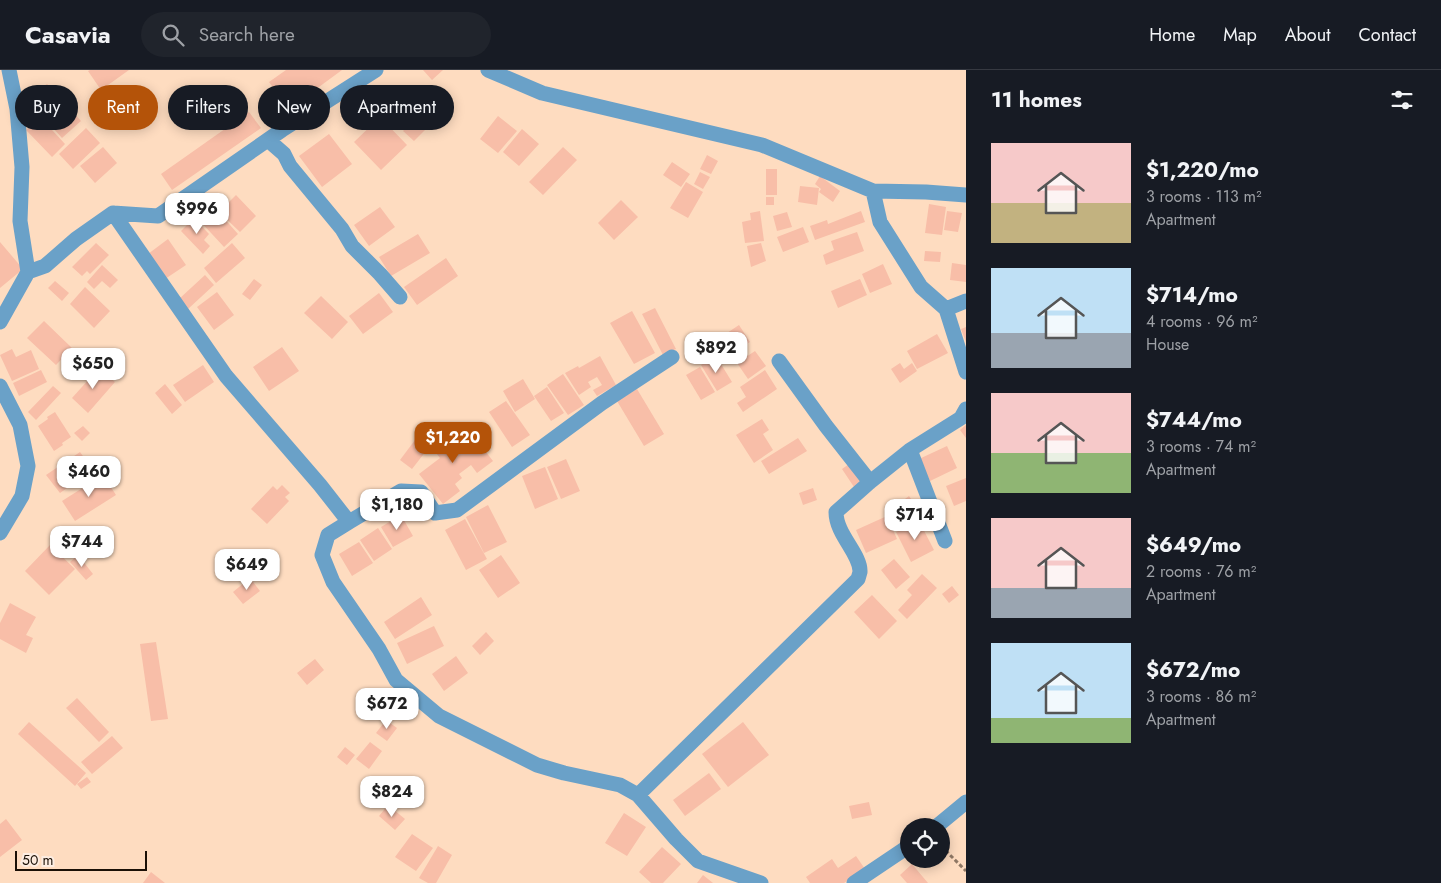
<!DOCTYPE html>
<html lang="en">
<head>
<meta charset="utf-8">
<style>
  body { margin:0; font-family:Jost,sans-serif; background:#20242c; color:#f1f3f6; height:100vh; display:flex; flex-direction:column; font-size:19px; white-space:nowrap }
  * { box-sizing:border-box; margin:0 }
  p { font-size:16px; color:#9ea1a6 }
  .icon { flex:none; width:28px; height:28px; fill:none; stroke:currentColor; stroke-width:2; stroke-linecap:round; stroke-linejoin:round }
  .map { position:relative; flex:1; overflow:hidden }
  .side { display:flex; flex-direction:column; background:#171b24; width:475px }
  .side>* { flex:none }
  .top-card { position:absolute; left:15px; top:15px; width:475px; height:45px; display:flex; gap:10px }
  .controls { position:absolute; left:900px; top:748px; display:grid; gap:10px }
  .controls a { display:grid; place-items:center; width:50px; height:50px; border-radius:50%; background:#171b24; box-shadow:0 2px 12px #0003; font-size:25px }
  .scale { position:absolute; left:15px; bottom:12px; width:132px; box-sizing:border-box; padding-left:5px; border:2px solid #1b1006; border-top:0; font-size:14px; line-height:18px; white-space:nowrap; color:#1b1006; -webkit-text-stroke:4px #fcede2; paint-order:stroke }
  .price { position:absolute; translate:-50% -42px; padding:0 11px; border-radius:10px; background:#fff; color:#222; font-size:16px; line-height:32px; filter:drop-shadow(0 1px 2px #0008) }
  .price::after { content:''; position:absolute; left:50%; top:30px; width:15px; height:11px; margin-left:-8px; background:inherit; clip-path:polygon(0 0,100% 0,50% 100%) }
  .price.current { background:#b45309; color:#fff }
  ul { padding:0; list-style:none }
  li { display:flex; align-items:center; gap:15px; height:125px; padding:0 25px }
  li span { display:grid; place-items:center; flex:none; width:140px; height:100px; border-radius:0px; color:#555 }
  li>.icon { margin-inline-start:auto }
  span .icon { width:60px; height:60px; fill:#fffc; stroke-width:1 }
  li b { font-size:21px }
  h2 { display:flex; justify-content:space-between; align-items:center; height:60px; padding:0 25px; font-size:21px }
  .pill { padding:0 18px; border-radius:22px; background:#171b24; box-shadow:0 2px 12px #0003; font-size:18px; line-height:45px }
  .pill.current { background:#b45309; color:#fff }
  header { display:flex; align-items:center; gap:30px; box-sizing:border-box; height:70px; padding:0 25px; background:#171b24; border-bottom:1px solid #363941 }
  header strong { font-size:24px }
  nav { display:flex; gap:28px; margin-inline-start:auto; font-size:18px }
  .search { width:350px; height:45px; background:#20242c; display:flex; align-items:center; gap:12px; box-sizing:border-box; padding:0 18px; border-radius:28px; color:#9ea1a6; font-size:19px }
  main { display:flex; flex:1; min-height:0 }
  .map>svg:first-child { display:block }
</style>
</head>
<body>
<header>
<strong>Casavia</strong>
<div class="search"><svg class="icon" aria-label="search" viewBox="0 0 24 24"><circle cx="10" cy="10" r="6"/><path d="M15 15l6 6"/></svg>Search here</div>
<nav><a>Home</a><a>Map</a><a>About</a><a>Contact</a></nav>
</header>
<main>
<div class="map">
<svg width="966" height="813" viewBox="0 0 966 813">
  <rect width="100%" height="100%" fill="#fedcc0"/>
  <!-- building -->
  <path fill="#f8bea8" d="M90 0H129L101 20 88 1Z
    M286 0H342L289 39 269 12Z
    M423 0H443L432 10Z
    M47 14 81 51 62 68 28 30Z
    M400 20 419 41 403 56 383 35Z
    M249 42 261 58 172 120 161 104Z
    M421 42 432 53 414 71 403 61Z
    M498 46 517 61 498 83 480 69Z
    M40 47 65 74 52 87 26 60Z
    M380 47 407 75 381 100 354 72Z
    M86 58 100 73 73 99 59 84Z
    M522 59 539 74 519 96 503 82Z
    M329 64 352 94 322 117 299 86Z
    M103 77 117 93 95 113 80 96Z
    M563 77 577 90 543 125 529 112Z
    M707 85 718 91 711 104 700 99Z
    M672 92 690 104 681 117 663 105Z
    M766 99H777V125H766Z
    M700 102 710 107 703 119 694 114Z
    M820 106 840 121 833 132 819 122 821 119 815 114Z
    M686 112 703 122 688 148 670 138Z
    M800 116 819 118 817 135 798 132Z
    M236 125 256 146 240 162 219 142Z
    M766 127H774V135H766Z
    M621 130 638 147 614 170 598 153Z
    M929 134 946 137 942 165 925 163Z
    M214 137 238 164 224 177 199 150Z
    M380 137 395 157 369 176 354 155Z
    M760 141 764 171 745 173 742 152 751 150 750 143Z
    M861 141 865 152 815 170 810 156 827 150 828 154Z
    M947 141 962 143 958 162 944 160Z
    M787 142 792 157 777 161 773 146Z
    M194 148 209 164 204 170 210 176 203 184 181 161Z
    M803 157 809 172 783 182 777 167Z
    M857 162 864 181 826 195 823 185 834 180 831 171Z
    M418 164 430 183 391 206 379 187Z
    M168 169 186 195 165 209 148 184Z
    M0 172 23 199 0 218Z
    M96 173 109 185 90 204 87 201 82 206 72 197Z
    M232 173 245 188 216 213 204 198Z
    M761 173 766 191 751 197 747 176Z
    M925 181 941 182 940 192 924 191Z
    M446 188 458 206 417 235 404 217Z
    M952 193 966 195V212L950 210Z
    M883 194 892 214 870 223 862 204Z
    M102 195 118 210 110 218 102 211 94 219 87 212Z
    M205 205 214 215 188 239 179 229Z
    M254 209 262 215 250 230 242 224Z
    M860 209 867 225 838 238 831 221Z
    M55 211 69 223 62 231 48 218Z
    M85 217 110 241 94 258 70 234Z
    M217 222 234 245 214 260 197 237Z
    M379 223 393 242 363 264 349 246Z
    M321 226 348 252 332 269 304 243Z
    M655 238 676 279 663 285 642 244Z
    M632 241 655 283 634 294 610 253Z
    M44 251 72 278 56 295 27 268Z
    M739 255 750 272 729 285 718 269Z
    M966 257V272L961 259Z
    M937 264 948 283 917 299 907 281Z
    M282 277 299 301 269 321 253 297Z
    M12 279 16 287 31 280 39 299 12 311 0 285Z
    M755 281 766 296 748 309 737 293Z
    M600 286 616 315 597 326 593 320 602 315 597 307 588 312 591 317 579 325 565 303 578 296 579 298Z
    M716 286 732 312 717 321 701 295Z
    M900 293 904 299 912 293 917 301 900 313 891 299Z
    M203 295 214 312 185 332 173 315Z
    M700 297 715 322 701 330 686 305Z
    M99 298 115 312 88 343 72 328Z
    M41 300 47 312 19 326 13 313Z
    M765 300 777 319 743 342 737 333 746 327 740 317Z
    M563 304 584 335 568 345 547 315Z
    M523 309 535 329 515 342 503 321Z
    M165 314 182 335 172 344 155 323Z
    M53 316 61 323 36 350 28 342Z
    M547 317 564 343 551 351 534 326Z
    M637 319 664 364 644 376 617 331Z
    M506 331 530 365 512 377 489 342Z
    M55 342 71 367 62 373 63 375 54 381 38 356 48 349 47 347Z
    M762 349 769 360 763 364 773 380 754 393 736 365Z
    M966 355V368L960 360Z
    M83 356 90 363 82 371 74 363Z
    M449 359 459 373 471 363 493 391 477 403 471 395 459 404 462 408 455 414 460 421 443 434 419 404 440 388 429 374Z
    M418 366 430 376 412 399 400 390Z
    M798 368 807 381 769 404 761 391Z
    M947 376 957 398 930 411 919 389Z
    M80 382 93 400 60 423 46 405Z
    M566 389 580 421 561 429 547 397Z
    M852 392 864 411 854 417 842 399Z
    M545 397 558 429 535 439 522 406Z
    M103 405 116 425 75 451 62 431Z
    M966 408V431L954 436 946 416Z
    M282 415 290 423 285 427 289 431 267 454 251 439 273 416 277 420Z
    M813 418 817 430 803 435 799 423Z
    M909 426 920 442 897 459 886 443Z
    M488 435 507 472 484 483 466 447Z
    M401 445 413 466 393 477 381 457Z
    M887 446 897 469 866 483 856 460Z
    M465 449 487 489 466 500 445 460Z
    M919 451 934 480 911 492 896 462Z
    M378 458 392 479 374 491 360 470Z
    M359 472 373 493 352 506 339 484Z
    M50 475 75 499 49 525 25 501Z
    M78 485 93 504 86 510 70 492Z
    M501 485 520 513 498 528 479 500Z
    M894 489 910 507 896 519 881 500Z
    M922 504 937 518 907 549 898 540 912 525 907 520Z
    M250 508 260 521 243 534 233 522Z
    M952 516 959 525 949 533 942 524Z
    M872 525 897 551 879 569 854 542Z
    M421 527 432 545 395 569 384 552Z
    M10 533 36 547 26 565 33 568 26 583 0 569V553Z
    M434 556 444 576 407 594 397 573Z
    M486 562 494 571 480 585 472 576Z
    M156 572 168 649 151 651 140 574Z
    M456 586 468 603 444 621 432 604Z
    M315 589 324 600 307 615 297 603Z
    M77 628 109 662 99 672 66 638Z
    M386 650 397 658 387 671 376 663Z
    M29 652 86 703 75 716 18 664Z
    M743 652 769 685 728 717 702 684Z
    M112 666 123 678 92 704 81 692Z
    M370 672 382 681 369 699 356 689Z
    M345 677 355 685 347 695 337 687Z
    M709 703 721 719 685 746 673 730Z
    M87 707 91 712 81 719 77 714Z
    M869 732 872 745 852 749 849 736Z
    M388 735 405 749 395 760 379 746Z
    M624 743 646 757 627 786 605 773Z
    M6 749 22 770 0 787V754Z
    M412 764 433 778 416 801 395 787Z
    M438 776 452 785 436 813H428L419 808Z
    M662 777 681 794 663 813H651L639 802Z
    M856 786 865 799 844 813H810L806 807 832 789 838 798Z
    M912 794 928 813H907L900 805Z
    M151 802 165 813H143Z
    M703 805 713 813H697Z"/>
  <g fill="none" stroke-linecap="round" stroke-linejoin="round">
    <!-- path -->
    <path stroke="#8f7865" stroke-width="3" stroke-dasharray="4 2.5" stroke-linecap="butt" d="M941 776 966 801"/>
    <!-- minor -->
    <path stroke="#6aa1c8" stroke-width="15" d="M488 0 542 23 762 75 873 121 926 122 966 125
      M268 70 284 84 290 96 342 159 352 176 380 204 400 227
      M873 121 880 152 921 217 946 239 966 302
      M113 143 226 306 320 415 349 452 328 465 322 485 333 512 379 579 396 610 439 646 537 695 564 703 620 715 638 725 676 769 698 791 761 813
      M28 202 45 196 76 169 113 143 158 146 282 60 376 0
      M946 239 966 231
      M0 252 28 202 20 151 22 97 17 39 9 0
      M779 291 826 356 870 412 910 380 961 348 966 339
      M0 316 20 355 28 396 22 426 0 463
      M910 380 945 471
      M349 452 401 421 421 422 435 443 457 440 602 333 672 287
      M638 725 858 509C858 509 860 502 860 502 861 484 836 465 836 442L870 412
      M937 756 966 732
      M854 813 909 776"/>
  </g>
</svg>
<div class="controls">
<a><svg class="icon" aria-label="locate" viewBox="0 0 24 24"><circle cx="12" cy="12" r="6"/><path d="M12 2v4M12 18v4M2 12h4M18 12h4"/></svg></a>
</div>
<div class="scale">50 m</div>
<b class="price" style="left:197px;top:165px">$996</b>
<b class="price" style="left:716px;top:304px">$892</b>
<b class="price" style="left:93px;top:320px">$650</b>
<b class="price current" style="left:453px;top:394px">$1,220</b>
<b class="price" style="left:89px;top:428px">$460</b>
<b class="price" style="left:397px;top:461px">$1,180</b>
<b class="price" style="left:915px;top:471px">$714</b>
<b class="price" style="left:82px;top:498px">$744</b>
<b class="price" style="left:247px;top:521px">$649</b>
<b class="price" style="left:387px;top:660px">$672</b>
<b class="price" style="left:392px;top:748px">$824</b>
<div class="top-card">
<a class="pill">Buy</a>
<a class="pill current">Rent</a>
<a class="pill">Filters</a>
<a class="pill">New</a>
<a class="pill">Apartment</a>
</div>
</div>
<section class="side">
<h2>11 homes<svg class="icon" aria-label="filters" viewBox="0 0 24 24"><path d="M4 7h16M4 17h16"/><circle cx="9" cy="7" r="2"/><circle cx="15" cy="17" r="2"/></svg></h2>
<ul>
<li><span style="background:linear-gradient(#f6c9c9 60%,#c2b280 0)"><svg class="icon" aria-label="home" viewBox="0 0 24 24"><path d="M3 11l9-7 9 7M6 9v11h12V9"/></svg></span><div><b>$1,220/mo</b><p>3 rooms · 113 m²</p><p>Apartment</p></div></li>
<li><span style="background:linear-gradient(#bfe0f5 65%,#9aa5b1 0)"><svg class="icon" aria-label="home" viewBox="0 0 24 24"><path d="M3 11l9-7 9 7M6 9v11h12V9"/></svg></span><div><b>$714/mo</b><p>4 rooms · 96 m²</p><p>House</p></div></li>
<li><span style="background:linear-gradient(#f6c9c9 60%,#8fb573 0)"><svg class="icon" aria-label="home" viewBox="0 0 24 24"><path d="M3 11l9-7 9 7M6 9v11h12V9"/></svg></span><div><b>$744/mo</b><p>3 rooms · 74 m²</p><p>Apartment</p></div></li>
<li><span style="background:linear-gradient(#f6c9c9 70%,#9aa5b1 0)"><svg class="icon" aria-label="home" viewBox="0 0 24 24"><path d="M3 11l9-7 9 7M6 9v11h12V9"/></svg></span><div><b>$649/mo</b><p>2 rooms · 76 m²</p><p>Apartment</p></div></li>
<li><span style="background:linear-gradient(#bfe0f5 75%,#8fb573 0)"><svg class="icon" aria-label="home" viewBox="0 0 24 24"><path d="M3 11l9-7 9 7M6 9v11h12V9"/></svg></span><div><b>$672/mo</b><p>3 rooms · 86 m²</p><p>Apartment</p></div></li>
</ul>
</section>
</main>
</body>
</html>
